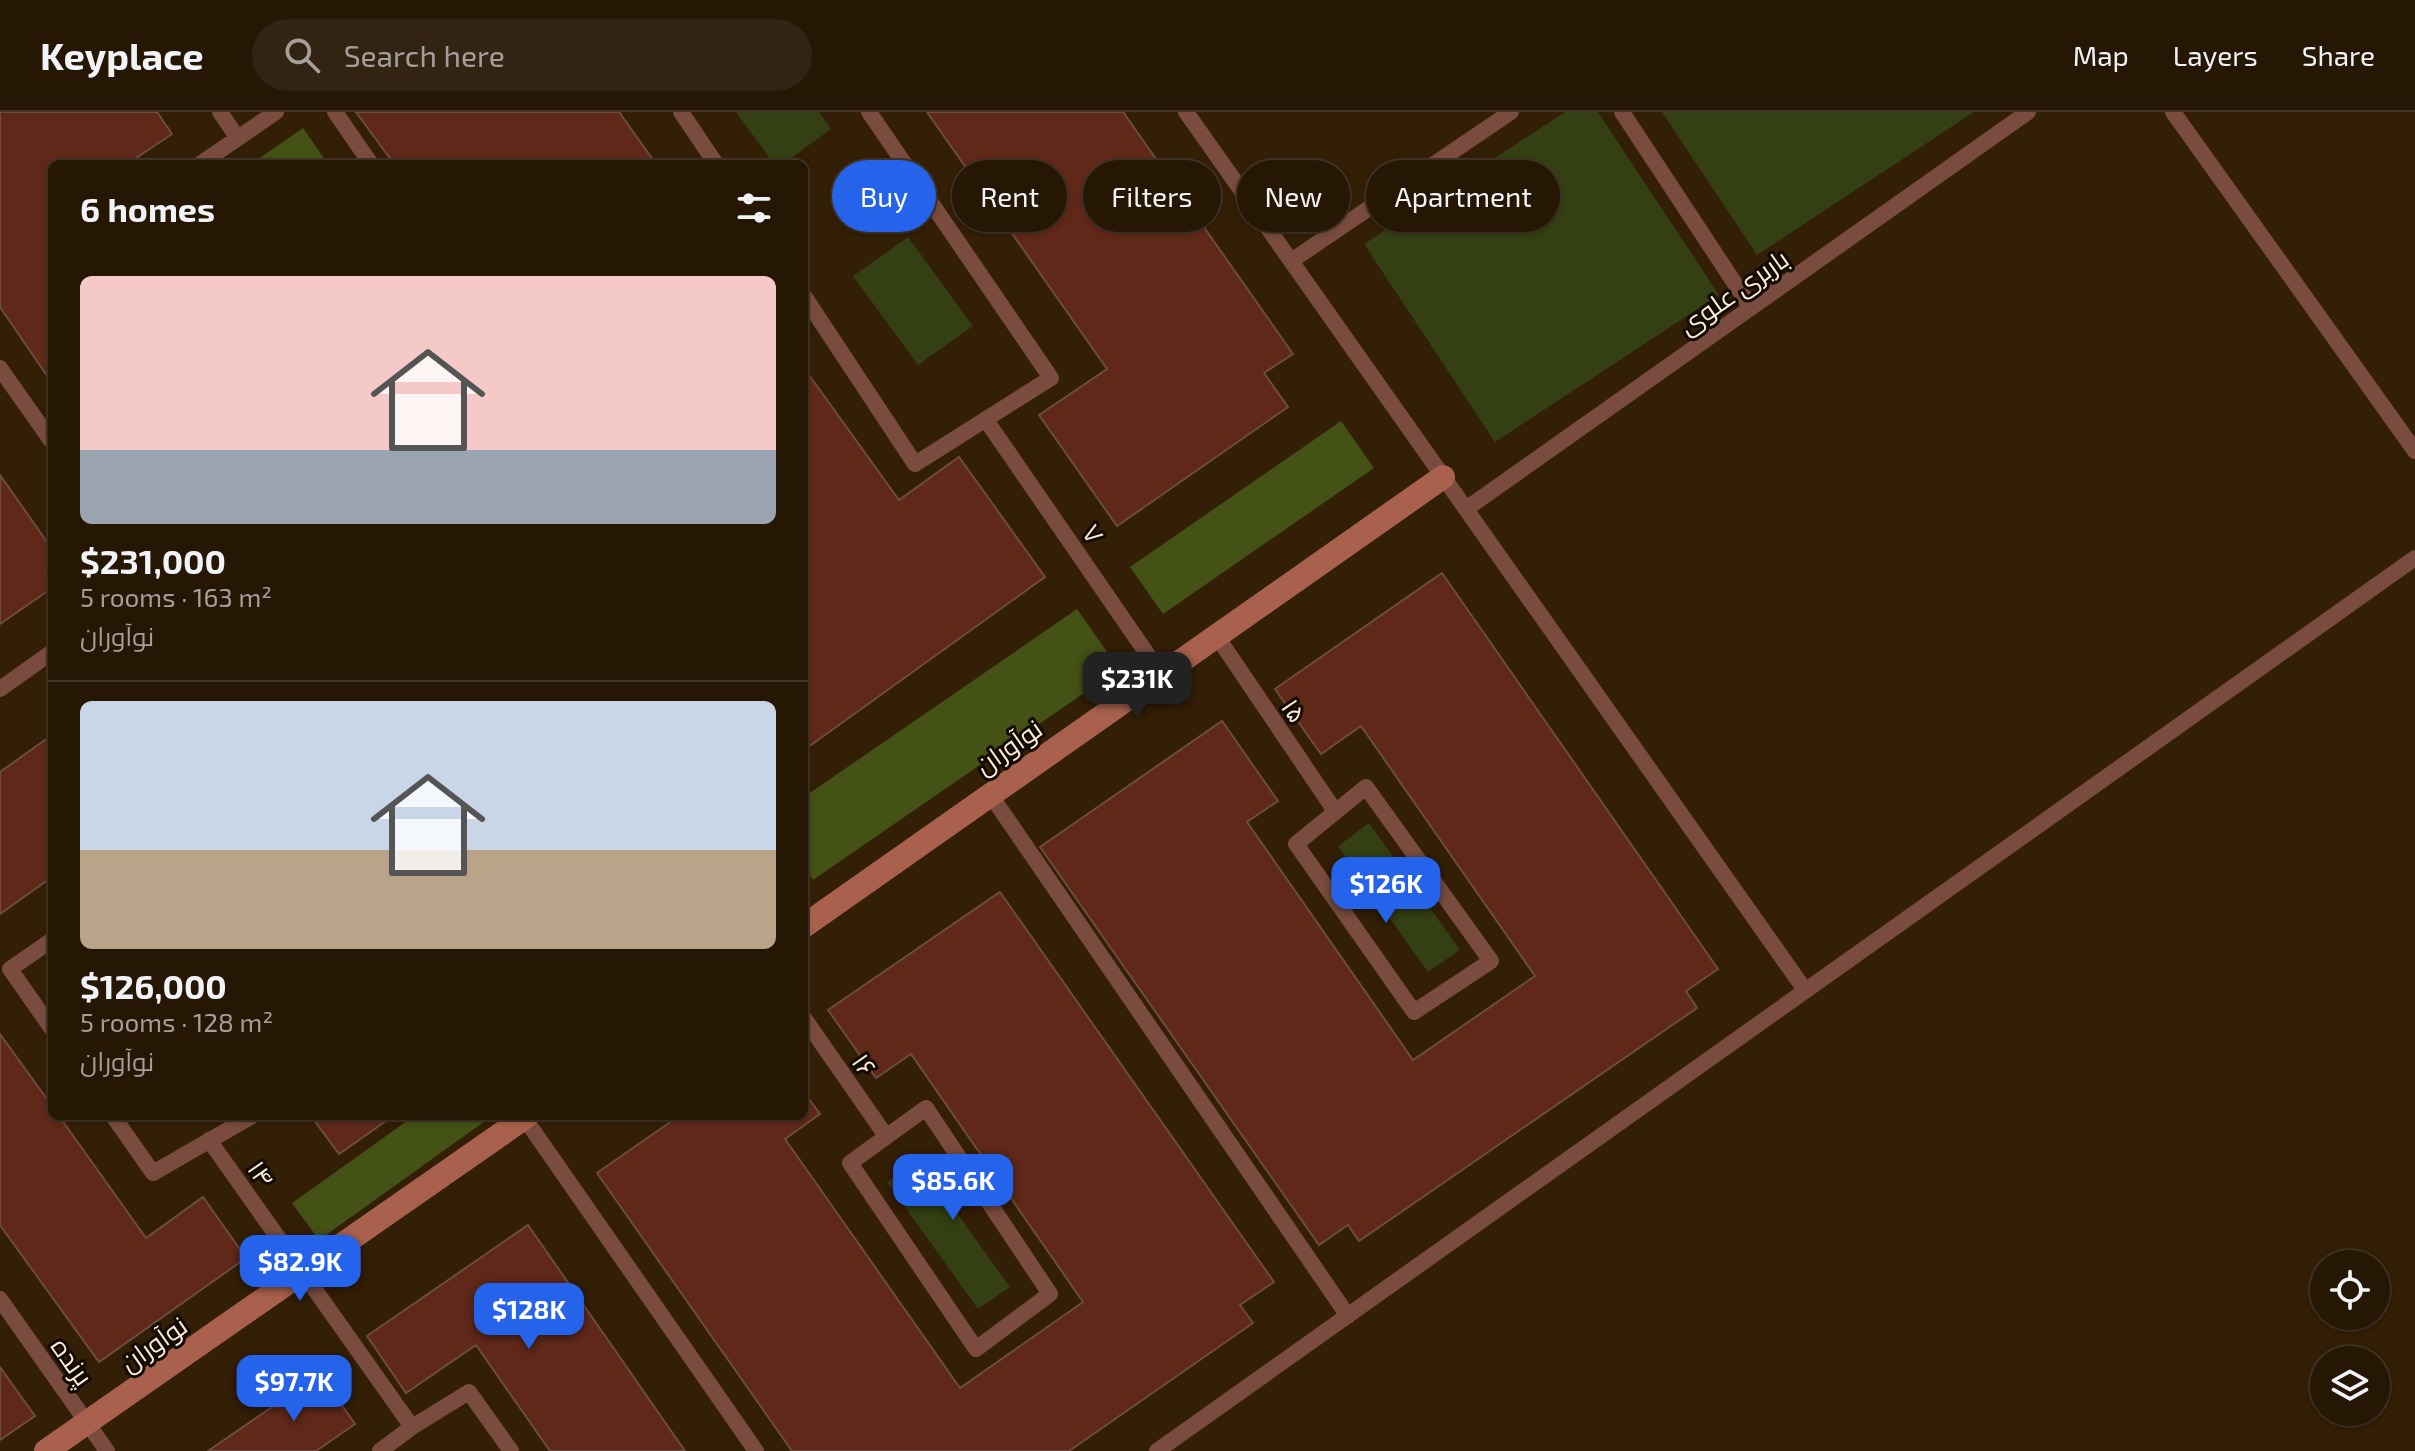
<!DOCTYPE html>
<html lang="en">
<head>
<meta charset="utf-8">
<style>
  body { margin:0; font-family:"Exo 2",Cairo,sans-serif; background:#322313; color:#f1f3f6; height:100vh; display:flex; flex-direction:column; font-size:30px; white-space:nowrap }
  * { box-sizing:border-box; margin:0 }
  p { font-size:26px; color:#a49f9a }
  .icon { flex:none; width:44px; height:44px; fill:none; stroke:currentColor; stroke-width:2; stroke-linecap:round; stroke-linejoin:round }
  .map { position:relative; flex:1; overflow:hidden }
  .details { position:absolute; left:48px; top:48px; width:760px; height:960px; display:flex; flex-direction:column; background:#261604; border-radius:12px; box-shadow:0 2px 6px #0004,0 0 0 2px #423526 }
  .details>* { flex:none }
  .hud { position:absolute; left:832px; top:48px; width:760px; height:72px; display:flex; gap:16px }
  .controls { position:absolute; left:2310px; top:1138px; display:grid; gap:16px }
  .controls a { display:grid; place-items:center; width:80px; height:80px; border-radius:50%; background:#261604; box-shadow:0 2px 6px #0004,0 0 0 2px #423526; font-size:40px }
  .price { position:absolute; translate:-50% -68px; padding:0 18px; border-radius:16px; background:#2563eb; color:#fff; font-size:26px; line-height:52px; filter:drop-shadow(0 2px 4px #0008) }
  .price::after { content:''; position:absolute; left:50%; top:48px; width:24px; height:18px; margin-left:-12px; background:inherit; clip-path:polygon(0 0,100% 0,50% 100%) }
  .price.active { background:#222; color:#fff }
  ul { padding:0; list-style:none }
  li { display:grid; align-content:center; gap:16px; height:424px; padding:0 32px }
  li+li { border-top:2px solid #423526 }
  li span { display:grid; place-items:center; height:248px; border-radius:12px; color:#555 }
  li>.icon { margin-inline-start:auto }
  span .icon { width:144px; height:144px; fill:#fffc; stroke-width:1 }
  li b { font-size:34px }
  h2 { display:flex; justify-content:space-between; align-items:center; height:96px; padding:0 32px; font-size:34px }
  .tag { padding:0 28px; border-radius:36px; background:#261604; box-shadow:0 2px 6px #0004,0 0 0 2px #423526; font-size:28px; line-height:72px }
  .tag.active { background:#2563eb; color:#fff }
  header { display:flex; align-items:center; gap:48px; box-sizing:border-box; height:112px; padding:0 40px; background:#261604; border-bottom:2px solid #423526 }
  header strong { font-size:38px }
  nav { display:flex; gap:44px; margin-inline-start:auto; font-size:28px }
  .search { width:560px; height:72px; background:#322313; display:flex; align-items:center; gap:20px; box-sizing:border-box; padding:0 28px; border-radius:44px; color:#a49f9a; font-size:30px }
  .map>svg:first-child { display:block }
</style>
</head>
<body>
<header>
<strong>Keyplace</strong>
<div class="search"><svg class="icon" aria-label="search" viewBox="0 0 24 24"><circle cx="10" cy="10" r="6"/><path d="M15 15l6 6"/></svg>Search here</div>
<nav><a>Map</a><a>Layers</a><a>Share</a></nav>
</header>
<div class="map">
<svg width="2415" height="1339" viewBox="0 0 2415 1339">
  <rect width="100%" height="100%" fill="#331e06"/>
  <!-- green -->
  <path fill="#343f13" d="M736 0H819L831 17 783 52H774Z
    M1565 0H1598L1719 183 1495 330 1364 132Z
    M1662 0H1974L1757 143Z
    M908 125 973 214 918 253 853 164Z
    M1369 711 1460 838 1428 860 1338 734Z
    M919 1048 1010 1175 978 1197 887 1070Z"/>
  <!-- forest -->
  <path fill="#445216" d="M303 16 328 52H251Z
    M1341 309 1374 356 1163 502 1130 455Z
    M1077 497 1119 557 813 768 804 755V685Z
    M414 1004H486L488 1007 319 1128 292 1091Z"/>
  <!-- building -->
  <path fill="#5f2819" stroke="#6c4b41" stroke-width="2" d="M0 0H157L172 22 127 52H52V271L0 195Z
    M356 0H619L656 52H394Z
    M927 0H1123L1293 242 1264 261 1288 295 1117 414 1039 303 1107 257Z
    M804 256 899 388 959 345 1045 465 804 638Z
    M0 363 52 437V457L46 460 52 469V476L0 512Z
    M1442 461 1718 857 1686 879 1697 896 1359 1129 1348 1113 1319 1133 1040 735 1222 609 1278 689 1247 710 1413 948 1535 864 1361 614 1321 642 1275 577Z
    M52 623V765L0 802V660Z
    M1000 780 1274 1170 1240 1193 1253 1211 1069 1339H792L597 1061 679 1004H804V980L820 1002 785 1027 960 1276 1083 1190 911 942 876 966 828 898Z
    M0 922 52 994V1004H59L146 1126 203 1085 246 1146 99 1250 0 1113Z
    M311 1004H393L339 1042Z
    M528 1113 685 1339H550L476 1233 406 1281 367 1224Z
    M0 1255 35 1304 0 1328Z
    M320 1262 355 1312 316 1339H208Z"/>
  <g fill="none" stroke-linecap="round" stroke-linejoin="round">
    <!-- lane -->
    <path stroke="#794c3f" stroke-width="16" d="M220 0 237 25
      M335 0 371 52
      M681 0 716 52
      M1186 0 1805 878
      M1622 0 1751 196
      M2173 0 2415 339
      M200 52 276 0
      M1291 149 1511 0
      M804 184 915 352 1051 266 869 0
      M0 256 52 330
      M986 308 1161 562
      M1466 397 2028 0
      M1216 523 1335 699
      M0 577 52 540
      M1366 675 1491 849 1414 900 1296 732Z
      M990 682 1348 1204
      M52 828 10 857 52 917
      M804 906 886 1024
      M926 996 1050 1182 976 1237 850 1051Z
      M113 1004 153 1061 252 1004
      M523 1004 756 1339
      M209 1028 412 1315
      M0 1187 107 1339
      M380 1339 412 1315 469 1280 511 1339
      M1157 1339 2415 446"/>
    <!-- secondary -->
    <path stroke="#a9614d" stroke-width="24" d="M804 814 1443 365
      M46 1339 527 1004"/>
  </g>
  <g text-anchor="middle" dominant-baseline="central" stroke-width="6" stroke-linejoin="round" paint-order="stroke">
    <!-- street labels -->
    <g font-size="26" fill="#fbeddf" stroke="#140b03">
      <text transform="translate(1733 179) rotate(-35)">باربری علوی</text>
      <text transform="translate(1094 421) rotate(55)">۷</text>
      <text transform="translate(1295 598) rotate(56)">۱۵</text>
      <text transform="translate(1008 634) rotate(-35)">نوآوران</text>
      <text transform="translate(865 952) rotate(55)">۱۶</text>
      <text transform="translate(262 1061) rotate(55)">۱۴</text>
      <text transform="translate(153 1231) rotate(-35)">نوآوران</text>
      <text transform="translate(73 1249) rotate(55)">پرنده</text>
    </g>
  </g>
</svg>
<div class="controls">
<a><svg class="icon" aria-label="locate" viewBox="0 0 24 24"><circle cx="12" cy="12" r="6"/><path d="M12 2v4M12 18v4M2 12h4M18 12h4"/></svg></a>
<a><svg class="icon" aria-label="layers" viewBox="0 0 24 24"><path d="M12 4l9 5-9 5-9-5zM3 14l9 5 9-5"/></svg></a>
</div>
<b class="price active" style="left:1137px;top:608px">$231K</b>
<b class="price" style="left:1386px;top:813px">$126K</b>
<b class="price" style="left:953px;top:1110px">$85.6K</b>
<b class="price" style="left:300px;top:1191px">$82.9K</b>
<b class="price" style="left:529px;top:1239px">$128K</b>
<b class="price" style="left:294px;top:1311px">$97.7K</b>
<div class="hud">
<a class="tag active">Buy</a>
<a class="tag">Rent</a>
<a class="tag">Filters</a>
<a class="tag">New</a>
<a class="tag">Apartment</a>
</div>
<section class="details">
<h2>6 homes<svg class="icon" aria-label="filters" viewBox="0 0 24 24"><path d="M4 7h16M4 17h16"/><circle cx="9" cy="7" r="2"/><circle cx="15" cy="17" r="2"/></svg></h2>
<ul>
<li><span style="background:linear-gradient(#f6c9c9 70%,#9aa5b1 0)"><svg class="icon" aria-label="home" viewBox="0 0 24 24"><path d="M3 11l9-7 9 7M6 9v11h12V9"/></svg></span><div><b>$231,000</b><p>5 rooms · 163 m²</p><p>نوآوران</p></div></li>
<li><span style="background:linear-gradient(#c9d6e8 60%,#b9a48a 0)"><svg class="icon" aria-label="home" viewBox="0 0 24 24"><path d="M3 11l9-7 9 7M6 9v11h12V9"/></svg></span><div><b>$126,000</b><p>5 rooms · 128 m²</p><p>نوآوران</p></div></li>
</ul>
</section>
</div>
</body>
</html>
